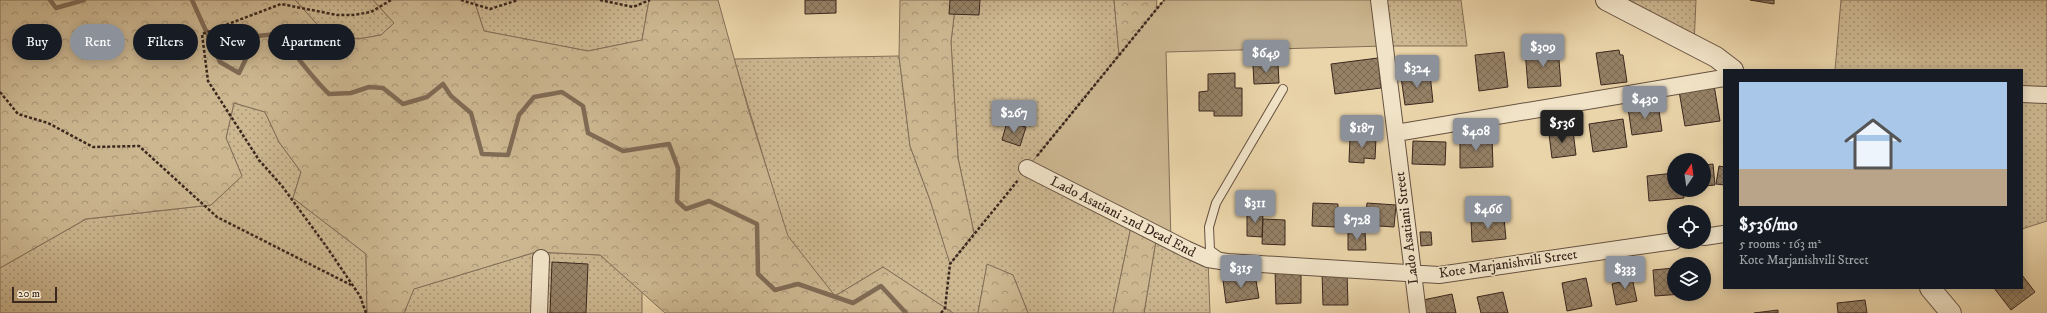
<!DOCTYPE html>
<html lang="en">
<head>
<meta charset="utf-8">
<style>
  body { margin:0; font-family:"IM FELL DW Pica",serif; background:#242831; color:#f1f3f6; height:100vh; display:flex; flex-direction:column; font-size:15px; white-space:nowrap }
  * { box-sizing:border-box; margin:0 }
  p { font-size:13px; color:#9ea1a6 }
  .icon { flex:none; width:22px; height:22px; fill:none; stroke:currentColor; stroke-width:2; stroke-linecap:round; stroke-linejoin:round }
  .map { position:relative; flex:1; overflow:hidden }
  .side { position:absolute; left:1723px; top:69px; width:300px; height:220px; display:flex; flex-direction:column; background:#171b24; border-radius:0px; box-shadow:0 2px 10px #0003 }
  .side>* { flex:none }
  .banner { position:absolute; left:12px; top:24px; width:380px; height:36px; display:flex; gap:8px }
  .needle { width:26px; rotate:13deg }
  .buttons { position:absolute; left:1667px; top:153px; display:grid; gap:8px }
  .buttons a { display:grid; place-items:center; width:44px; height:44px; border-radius:50%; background:#171b24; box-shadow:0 2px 10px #0003; font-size:20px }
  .scale { position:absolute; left:12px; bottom:10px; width:45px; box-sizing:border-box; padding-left:4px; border:2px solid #3a271e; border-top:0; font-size:11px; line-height:14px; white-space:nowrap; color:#3a271e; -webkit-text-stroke:3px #f1e3c7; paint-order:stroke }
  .price { position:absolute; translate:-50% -34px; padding:0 9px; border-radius:4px; background:#8c9099; color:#fff; font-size:13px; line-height:26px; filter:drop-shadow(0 1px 2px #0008) }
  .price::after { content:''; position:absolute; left:50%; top:24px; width:12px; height:9px; margin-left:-6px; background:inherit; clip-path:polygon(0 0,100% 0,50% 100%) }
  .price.selected { background:#222; color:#fff }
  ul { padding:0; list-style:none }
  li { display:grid; align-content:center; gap:8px; height:212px; padding:0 16px }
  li+li { border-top:1px solid #363941 }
  li span { display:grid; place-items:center; height:124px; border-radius:0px; color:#555 }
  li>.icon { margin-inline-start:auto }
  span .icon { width:72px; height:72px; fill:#fffc; stroke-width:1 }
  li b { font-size:17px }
  .pill { padding:0 14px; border-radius:18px; background:#171b24; box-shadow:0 2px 10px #0003; font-size:14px; line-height:36px }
  .pill.selected { background:#8c9099; color:#fff }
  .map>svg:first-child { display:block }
</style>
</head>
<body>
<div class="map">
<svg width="2047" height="313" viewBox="0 0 2047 313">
  <defs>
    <pattern id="grass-dots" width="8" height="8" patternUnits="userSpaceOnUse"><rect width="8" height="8" fill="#ccb791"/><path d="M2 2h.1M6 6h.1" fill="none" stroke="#a79576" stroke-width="1.8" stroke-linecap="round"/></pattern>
    <pattern id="forest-crowns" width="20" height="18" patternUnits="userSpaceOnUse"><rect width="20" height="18" fill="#ccb791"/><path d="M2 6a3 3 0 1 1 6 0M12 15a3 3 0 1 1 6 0" fill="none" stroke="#a79576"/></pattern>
    <pattern id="building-cross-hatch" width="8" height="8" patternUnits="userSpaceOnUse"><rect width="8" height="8" fill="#968166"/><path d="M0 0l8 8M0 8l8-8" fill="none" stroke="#7b6a53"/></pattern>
  </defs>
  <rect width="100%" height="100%" fill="#ead4a9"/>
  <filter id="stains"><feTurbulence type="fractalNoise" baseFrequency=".005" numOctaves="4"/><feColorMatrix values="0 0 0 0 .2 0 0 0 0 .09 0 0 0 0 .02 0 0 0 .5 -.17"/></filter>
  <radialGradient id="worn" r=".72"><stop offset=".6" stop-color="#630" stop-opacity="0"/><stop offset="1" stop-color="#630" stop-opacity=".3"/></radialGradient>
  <!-- grass -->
  <path fill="url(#grass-dots)" stroke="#836f58" d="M295 0H373L394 23 381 35 358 39 324 32Z
    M474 0H649L642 40 588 51 484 31Z
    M956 0H1114L1119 55 1028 168 1132 222 1113 313H1028L1013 275 987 265 978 313H953L883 267 835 296 787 236 734 59 899 56 910 146 930 200 950 263 974 233 958 158 951 42Z
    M1379 0H1461L1467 46H1385Z
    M1606 0H1696L1694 45Z
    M1841 0H2047V221L2022 229V70H1835Z
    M234 103 265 112 279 142 301 172 293 198 366 254 367 313H0V268L86 219 211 205 242 176 226 138Z
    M1157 234 1208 259 1210 313H1144Z
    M536 252 600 255 642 292V313H404L413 289Z"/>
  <!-- forest -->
  <path fill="url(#forest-crowns)" stroke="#836f58" d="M0 0H295L324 32 358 39 381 35 394 23 373 0H474L484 31 588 51 642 40 649 0H718L749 112 788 236 835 296 883 267 953 313H665L600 255 536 252 414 289 404 313H367L366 254 293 198 301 172 279 142 265 112 234 103 226 138 242 176 211 205 86 219 0 268Z
    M900 0H956L951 42 958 158 974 233 950 264 930 200 910 146 899 56Z
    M1114 0H1157L1156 10 1119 55Z
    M1132 222 1157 234 1144 313H1113Z
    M987 264 1013 275 1028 313H978Z"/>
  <!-- garden -->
  <path fill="#ccb791" stroke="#836f58" d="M1164 0H1379L1385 46 1166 52 1171 241 1027 168Z"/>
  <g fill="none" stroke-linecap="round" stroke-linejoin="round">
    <!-- stream -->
    <path stroke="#806b55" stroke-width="4.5" d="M50 0 56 8 84 0
      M192 0 220 62 239 73 257 36 278 34C296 54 310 76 329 94L351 93 369 87 383 88 403 104 427 97 443 84 451 96 471 113 482 154 508 155 519 115 534 97 562 92 583 106 588 133 623 151 669 144 678 168 677 201 686 209 709 201 757 224 758 274 775 290 798 284 853 303 881 286 906 313"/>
  </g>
  <!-- building -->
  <path fill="url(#building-cross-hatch)" stroke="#3a271e" d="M805 0H836V13L805 14Z
    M950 0H980L979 15 949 14Z
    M1750 0H1774V4Z
    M1558 47 1561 86 1528 88 1525 49Z
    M1619 50 1620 55H1623L1627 82 1601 85 1596 53Z
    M1504 52 1508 87 1479 91 1475 55Z
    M1378 58 1381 88 1335 94 1331 64Z
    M1278 64 1279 83 1254 84 1253 65Z
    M1235 73V88H1242V116H1214V111H1199V92L1208 91V74Z
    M1430 74 1433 102 1405 105 1401 77Z
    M1714 85 1720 121 1685 126 1679 91Z
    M1658 104 1662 131 1632 135 1628 108Z
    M1623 119 1627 147 1593 152 1589 124Z
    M1007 122 1026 127 1020 146 1002 140Z
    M1573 131 1576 155 1552 158 1549 134Z
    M1350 137 1376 138 1375 159 1364 158V163L1349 162Z
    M1460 137H1492L1493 167 1460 168Z
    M1413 141 1446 142 1445 165 1412 164Z
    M1713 164 1715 185 1704 186V165Z
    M1719 166 1724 167V185L1716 184Z
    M1674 173V190H1683L1684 198 1649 201 1647 176Z
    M1313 203 1338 204 1337 227 1312 226Z
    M1367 203 1396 205 1394 227 1365 225Z
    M1247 212H1263L1262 237 1247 236Z
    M1504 218 1506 239 1472 242 1471 221Z
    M1263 219 1285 220V245L1262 244Z
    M1348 232H1365L1366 250H1348Z
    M1420 232H1431L1432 245 1421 246Z
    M552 262 588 264 586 313H550Z
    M1674 268V294H1682L1655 296 1653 270Z
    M1301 269V303L1276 304 1275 270Z
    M1322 272H1347L1348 305H1323Z
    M1631 273 1637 301 1616 305 1612 284 1620 282 1619 276Z
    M1255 275 1259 298 1226 303 1223 280Z
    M2022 275 2035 292 2011 310 1994 288H2022Z
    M1586 278 1592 306 1567 311 1562 283Z
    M1503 292 1508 313H1481L1477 297Z
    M1452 294 1456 313H1425L1423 300Z
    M1865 300 1867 313H1838L1837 303Z
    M1778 310V313H1754Z"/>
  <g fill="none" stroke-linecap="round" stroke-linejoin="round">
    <defs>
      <path id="service" d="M1221 258 1210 250 1209 227 1216 203 1283 89"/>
      <path id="minor" d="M1379 0 1418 313
        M2022 94 2047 95
        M1396 133 1724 78
        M1027 168 1186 249 1208 259 1227 262 1439 275 1674 241
        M1704 237 1724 234
        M539 313 541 258"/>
      <path id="tertiary" d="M1606 0 1716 57 1733 70
        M1930 288 1951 313"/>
    </defs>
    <!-- service casing -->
    <use href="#service" stroke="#665241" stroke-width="10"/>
    <!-- minor casing -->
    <use href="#minor" stroke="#665241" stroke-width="18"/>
    <!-- tertiary casing -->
    <use href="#tertiary" stroke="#665241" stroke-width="22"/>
    <!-- path -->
    <path stroke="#3a271e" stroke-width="2.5" stroke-dasharray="3 2" stroke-linecap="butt" d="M461 0 490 9 518 0
      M600 0 633 7 650 0
      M0 92 18 114 48 123 93 147 139 146 217 217 351 285
      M1037 156 1164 0
      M366 313 360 296 326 246 282 186 259 160 208 81 202 34 281 4 337 15H353L371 12 391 0
      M941 313 945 308 950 264 1019 179"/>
    <!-- service -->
    <use href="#service" stroke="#f1e3c7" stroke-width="8"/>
    <!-- minor -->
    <use href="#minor" stroke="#f1e3c7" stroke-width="16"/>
    <!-- tertiary -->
    <use href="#tertiary" stroke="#f1e3c7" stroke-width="20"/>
  </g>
  <g text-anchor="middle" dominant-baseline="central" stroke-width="3" stroke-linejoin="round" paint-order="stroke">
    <!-- street labels -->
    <g font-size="14" fill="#3a271e" stroke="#f1e3c7">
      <text transform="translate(1123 217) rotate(27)">Lado Asatiani 2nd Dead End</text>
      <text transform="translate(1407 228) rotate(-97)">Lado Asatiani Street</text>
      <text transform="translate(1508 264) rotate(-8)">Kote Marjanishvili Street</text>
    </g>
  </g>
  <rect width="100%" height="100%" filter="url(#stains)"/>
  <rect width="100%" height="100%" fill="url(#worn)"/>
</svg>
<div class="buttons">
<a><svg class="needle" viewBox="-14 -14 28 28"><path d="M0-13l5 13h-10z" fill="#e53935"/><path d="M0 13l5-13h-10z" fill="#9ea1a6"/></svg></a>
<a><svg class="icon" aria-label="locate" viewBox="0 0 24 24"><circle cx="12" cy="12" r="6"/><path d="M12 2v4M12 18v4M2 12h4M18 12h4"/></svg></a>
<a><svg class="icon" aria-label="layers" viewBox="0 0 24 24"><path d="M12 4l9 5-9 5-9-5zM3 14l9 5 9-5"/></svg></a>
</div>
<div class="scale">20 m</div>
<b class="price" style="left:1543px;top:68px">$309</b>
<b class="price" style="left:1266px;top:74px">$649</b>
<b class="price" style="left:1417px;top:89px">$324</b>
<b class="price" style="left:1645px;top:120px">$430</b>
<b class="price" style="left:1014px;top:134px">$267</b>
<b class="price selected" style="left:1562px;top:144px">$536</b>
<b class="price" style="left:1362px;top:149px">$187</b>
<b class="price" style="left:1476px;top:152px">$408</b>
<b class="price" style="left:1255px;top:224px">$311</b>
<b class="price" style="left:1488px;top:230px">$466</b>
<b class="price" style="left:1357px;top:241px">$728</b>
<b class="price" style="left:1241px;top:289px">$315</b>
<b class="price" style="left:1625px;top:290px">$333</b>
<div class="banner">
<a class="pill">Buy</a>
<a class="pill selected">Rent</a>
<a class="pill">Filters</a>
<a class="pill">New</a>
<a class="pill">Apartment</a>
</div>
<section class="side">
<ul>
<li><span style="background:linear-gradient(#a9c7e8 70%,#b9a48a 0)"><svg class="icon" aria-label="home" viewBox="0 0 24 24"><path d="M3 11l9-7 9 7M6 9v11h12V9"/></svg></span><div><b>$536/mo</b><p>5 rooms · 163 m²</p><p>Kote Marjanishvili Street</p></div></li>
</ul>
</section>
</div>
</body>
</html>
